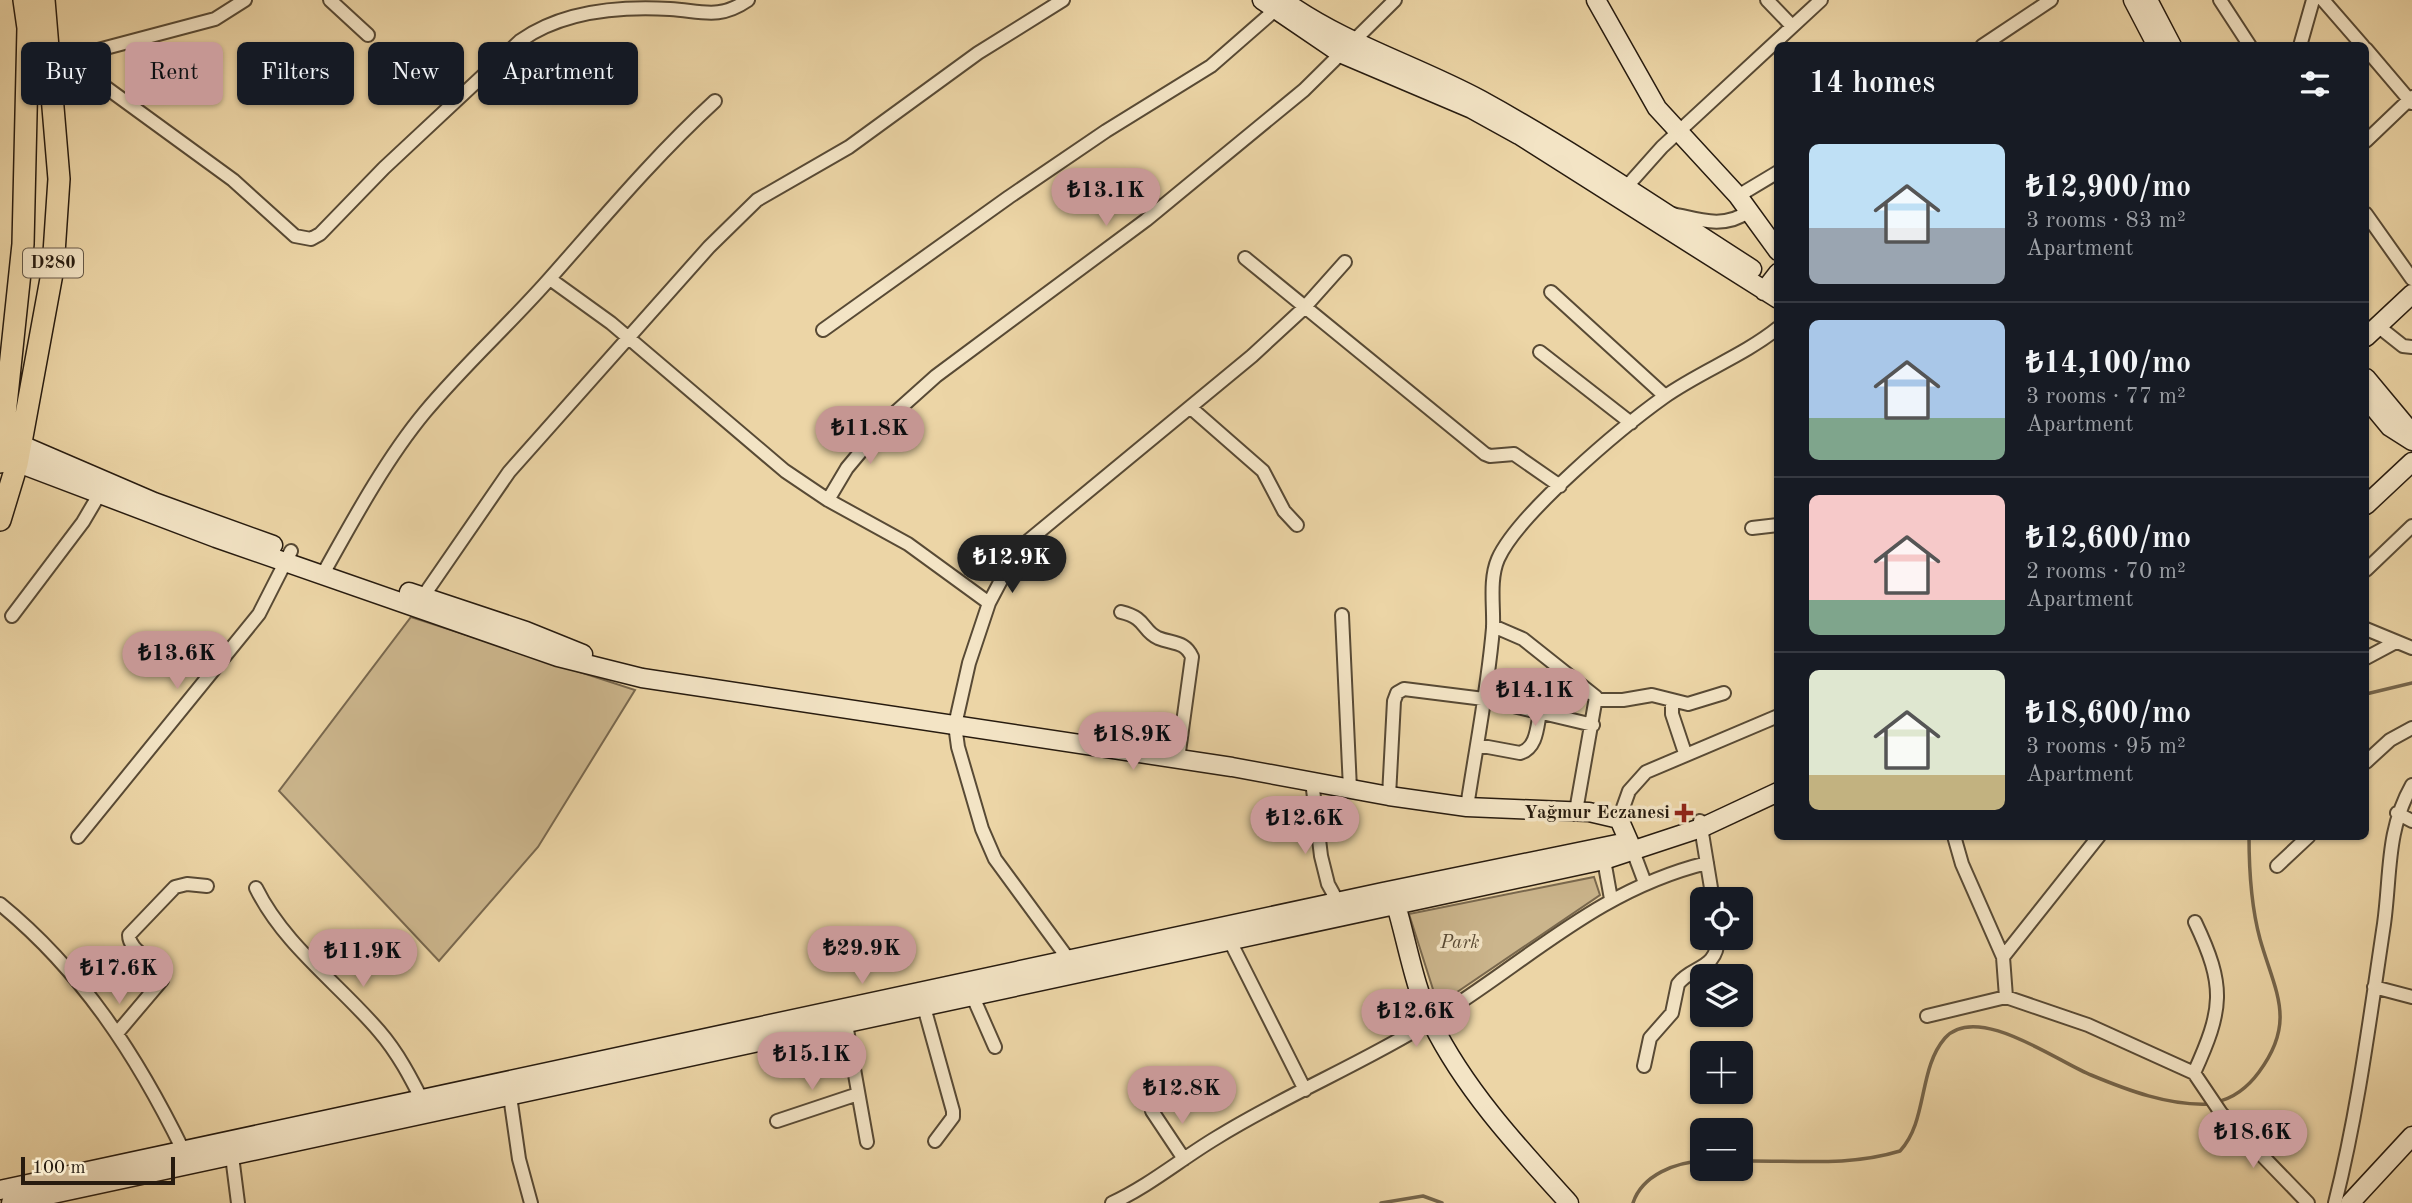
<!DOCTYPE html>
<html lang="en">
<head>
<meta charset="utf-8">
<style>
  body { margin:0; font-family:"Old Standard TT",serif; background:#242831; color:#f1f3f6; height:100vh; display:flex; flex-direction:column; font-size:26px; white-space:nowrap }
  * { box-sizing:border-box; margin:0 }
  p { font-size:23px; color:#9ea1a6 }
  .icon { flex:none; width:38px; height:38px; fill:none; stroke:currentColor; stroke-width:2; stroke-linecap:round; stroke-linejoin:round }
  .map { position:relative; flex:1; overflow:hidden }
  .drawer { position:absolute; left:1774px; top:42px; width:595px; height:798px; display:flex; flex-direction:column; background:#171b24; border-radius:10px; box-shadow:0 2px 5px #0004 }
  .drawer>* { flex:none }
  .top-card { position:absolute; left:21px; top:42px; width:665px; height:63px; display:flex; gap:14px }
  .fabs { position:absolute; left:1690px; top:887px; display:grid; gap:14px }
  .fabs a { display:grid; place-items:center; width:63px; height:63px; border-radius:10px; background:#171b24; box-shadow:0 2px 5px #0004; font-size:35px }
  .scale { position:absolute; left:21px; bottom:18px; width:154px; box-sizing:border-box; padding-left:7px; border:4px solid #271b0f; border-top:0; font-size:19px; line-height:24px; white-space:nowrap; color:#271b0f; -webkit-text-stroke:5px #f3e4c5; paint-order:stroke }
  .price { position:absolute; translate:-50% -60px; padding:0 16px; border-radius:24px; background:#c59692; color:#111; font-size:23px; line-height:46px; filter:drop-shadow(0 2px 4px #0008) }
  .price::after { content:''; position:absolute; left:50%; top:42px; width:21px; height:16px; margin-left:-10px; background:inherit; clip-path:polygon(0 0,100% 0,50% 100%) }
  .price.on { background:#222; color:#fff }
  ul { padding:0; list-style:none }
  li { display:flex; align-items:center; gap:21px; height:175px; padding:0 35px }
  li+li { border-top:2px solid #363941 }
  li span { display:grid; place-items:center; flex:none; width:196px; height:140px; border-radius:10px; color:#555 }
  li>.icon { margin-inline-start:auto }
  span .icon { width:84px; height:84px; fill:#fffc; stroke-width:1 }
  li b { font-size:30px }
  h2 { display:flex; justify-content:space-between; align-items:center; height:84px; padding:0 35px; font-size:30px }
  .pill { padding:0 24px; border-radius:10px; background:#171b24; box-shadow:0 2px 5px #0004; font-size:24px; line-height:63px }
  .pill.on { background:#c59692; color:#111 }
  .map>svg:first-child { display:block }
</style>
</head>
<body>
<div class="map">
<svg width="2412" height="1203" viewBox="0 0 2412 1203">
  <rect width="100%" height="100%" fill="#ecd5a6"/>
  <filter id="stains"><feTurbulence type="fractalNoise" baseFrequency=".00286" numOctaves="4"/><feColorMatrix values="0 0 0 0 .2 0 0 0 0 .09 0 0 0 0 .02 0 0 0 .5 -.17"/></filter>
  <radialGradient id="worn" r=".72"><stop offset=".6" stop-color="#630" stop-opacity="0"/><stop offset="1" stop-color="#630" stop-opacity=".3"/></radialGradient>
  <!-- green -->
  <path fill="#cbb58c" stroke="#79684e" stroke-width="2" d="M411 617 635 690 538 847 439 961 279 791Z
    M1594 877 1600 895 1438 1005 1409 914Z"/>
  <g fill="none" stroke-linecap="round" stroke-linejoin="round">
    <!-- stream -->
    <path stroke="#75654b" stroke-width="3.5" d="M2366 694 2412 683
      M2216 1102C2235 1098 2248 1087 2259 1072 2297 1021 2275 992 2260 939 2251 906 2249 870 2249 836
      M1741 1161C1795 1160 1848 1167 1900 1151 1928 1121 1918 1069 1945 1038 1977 1002 2058 1062 2091 1075 2127 1090 2169 1106 2209 1104
      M1381 1203 1423 1196 1442 1203
      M1633 1203C1642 1175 1676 1162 1703 1161"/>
    <defs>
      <path id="street" d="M330 0 368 35
        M1767 0 1792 26
        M2220 0 2250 46
        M2323 0 2363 46
        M1982 46 2051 0
        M2300 46 2313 0
        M2366 49 2412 103
        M64 59 215 19 245 0
        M67 59 233 180 295 236 311 239 320 234 384 168 520 41C562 11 618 6 670 9 702 11 719 20 748 0
        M2366 141 2412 97
        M1621 193 1662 147 1821 0
        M1738 196 1778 172
        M1673 214C1700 220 1725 229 1749 211
        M2366 214 2412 279
        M1245 258 1485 454 1490 456 1514 454 1560 486
        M550 279 611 323 785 471 828 500 908 544 989 603
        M1551 292 1665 396
        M2379 327 2403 346 2412 347
        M823 330 1009 197 1106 131 1211 66 1282 4
        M1540 352 1631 423
        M1191 408 1263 471 1284 511 1297 525
        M828 500 847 468 888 419 936 376 1146 220 1304 90 1395 0
        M1752 528 1778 525
        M2366 570 2412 526
        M323 574C353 520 386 459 425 412 465 364 511 323 552 276 605 216 655 156 715 101
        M420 601 509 472 709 247 757 200 849 147 978 53 1063 0
        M1121 612C1147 618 1142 631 1158 638 1173 644 1185 641 1192 657L1178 759
        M1342 615 1350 789
        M12 616 83 522 103 488
        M1493 626 1523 639 1596 697 1576 811
        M2366 629 2412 648
        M2366 658 2396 642
        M1597 700H1623L1652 695 1688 704 1724 693
        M1672 702V714L1685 753
        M1477 745 1520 753C1537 748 1537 727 1540 712
        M2366 762 2390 740 2412 728
        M1312 781 1321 856 1328 884 1340 906
        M1389 796 1394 701 1397 693 1404 689 1484 699 1593 725
        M1467 807C1476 747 1488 688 1493 628 1494 606 1489 580 1498 559 1518 514 1622 427 1664 397 1701 371 1743 356 1778 328
        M2397 813 2412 821
        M1619 819 1629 791 1646 772 1778 716
        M1700 821 1713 900
        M1954 836 1962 864 2003 957 2006 997
        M78 837 259 614 291 551
        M1633 851 1645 883
        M1604 860 1611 899
        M2277 866 2309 836
        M256 888C284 945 338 983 379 1031 398 1053 411 1078 424 1104
        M0 904C82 971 137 1056 183 1150
        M1230 941 1305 1090
        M2003 957 2099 836
        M1072 964 995 859 982 829 958 747 955 725 969 663 989 603 1017 550 1252 356 1304 308 1345 262
        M2374 987 2412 997
        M973 997 995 1047
        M924 1007 953 1111V1117L935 1141
        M1927 1016 2006 997 2088 1025 2194 1073 2221 1113 2308 1203
        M846 1024 867 1142
        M118 1032 162 980C161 960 129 954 129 935L175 887 187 884 207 886
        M1644 1066 1650 1038 1672 1013 1678 984C1692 965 1717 971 1718 938
        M2194 1073C2223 1009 2226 987 2195 922
        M510 1096 519 1159 531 1203
        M1152 1111 1184 1159
        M777 1121 858 1094
        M232 1156 238 1203
        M1112 1203C1149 1186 1181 1159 1216 1138 1285 1095 1362 1064 1431 1021 1525 964 1596 890 1707 863
        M2335 1203C2358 1112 2370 1017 2384 924 2391 873 2386 831 2412 785"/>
      <path id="secondary" d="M1262 0 1340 53 1472 109 1519 135 1778 299
        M1283 0C1344 44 1416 65 1481 100 1574 151 1663 212 1752 269
        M1596 0 1657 108 1738 196 1778 251
        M2133 0 2157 46
        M2148 0 2172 46
        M1764 291 1778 273
        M2366 337 2412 294
        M2366 378 2406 426 2412 439
        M2366 398 2390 427 2412 441
        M10 440 154 502 273 545
        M5 458 216 538 558 657 642 678 1232 767 1389 796 1467 807 1589 812 1619 819 1633 851
        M2366 505 2412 462
        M409 592 526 631 583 654
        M1396 905C1407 942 1415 990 1432 1023 1465 1090 1519 1148 1569 1203
        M0 1190 1383 892 1627 842
        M11 1203 1604 860 1701 828 1778 792
        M2350 1203 2412 1136"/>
      <path id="highway" d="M0 462 23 244 28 28 24 0
        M0 520 17 464 53 268 59 179 44 0"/>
    </defs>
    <!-- street casing -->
    <use href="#street" stroke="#584a35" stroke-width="16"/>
    <!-- secondary casing -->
    <use href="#secondary" stroke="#271b0f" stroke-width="21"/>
    <!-- highway casing -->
    <use href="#highway" stroke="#271b0f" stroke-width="24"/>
    <!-- street -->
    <use href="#street" stroke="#f3e4c5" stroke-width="12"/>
    <!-- secondary -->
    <use href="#secondary" stroke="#f3e4c5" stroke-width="18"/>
    <!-- highway -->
    <use href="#highway" stroke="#ecd5a6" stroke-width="21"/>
  </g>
  <!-- markers -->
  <path fill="#8f2418" stroke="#f3e4c5" stroke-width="2.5" d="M1680.5 802.5h7v7h7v7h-7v7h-7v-7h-7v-7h7z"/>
  <g text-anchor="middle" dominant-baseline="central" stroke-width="7" stroke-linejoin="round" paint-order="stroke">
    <!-- shield labels -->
    <rect fill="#f3e4c5" stroke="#645746" stroke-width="2" x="23" y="248.5" width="60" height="29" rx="5"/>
    <g font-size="18" font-weight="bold" fill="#271b0f">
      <text x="53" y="263">D280</text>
    </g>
    <!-- poi labels -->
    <g font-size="19" font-weight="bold" fill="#271b0f" stroke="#f3e4c5" text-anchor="end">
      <text x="1670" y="813">Yağmur Eczanesi</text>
    </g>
    <!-- park labels -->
    <g font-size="19" font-style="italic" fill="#584934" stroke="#f3e4c5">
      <text x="1460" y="943">Park</text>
    </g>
  </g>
  <rect width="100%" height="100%" filter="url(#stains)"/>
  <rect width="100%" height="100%" fill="url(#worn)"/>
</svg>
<div class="fabs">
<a><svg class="icon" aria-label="locate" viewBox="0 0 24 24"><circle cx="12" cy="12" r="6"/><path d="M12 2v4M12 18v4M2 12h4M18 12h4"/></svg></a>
<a><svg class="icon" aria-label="layers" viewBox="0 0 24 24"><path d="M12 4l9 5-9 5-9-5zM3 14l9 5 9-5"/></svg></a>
<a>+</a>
<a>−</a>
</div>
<div class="scale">100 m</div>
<b class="price" style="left:1106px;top:228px">₺13.1K</b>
<b class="price" style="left:870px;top:466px">₺11.8K</b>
<b class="price on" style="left:1012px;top:595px">₺12.9K</b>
<b class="price" style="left:177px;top:691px">₺13.6K</b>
<b class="price" style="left:1535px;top:728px">₺14.1K</b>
<b class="price" style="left:1133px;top:772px">₺18.9K</b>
<b class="price" style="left:1305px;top:856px">₺12.6K</b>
<b class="price" style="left:862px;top:986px">₺29.9K</b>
<b class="price" style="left:363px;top:989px">₺11.9K</b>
<b class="price" style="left:119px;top:1006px">₺17.6K</b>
<b class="price" style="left:1416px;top:1049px">₺12.6K</b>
<b class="price" style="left:812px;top:1092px">₺15.1K</b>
<b class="price" style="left:1182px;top:1126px">₺12.8K</b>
<b class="price" style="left:2253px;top:1170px">₺18.6K</b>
<div class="top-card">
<a class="pill">Buy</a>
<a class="pill on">Rent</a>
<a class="pill">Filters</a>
<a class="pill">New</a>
<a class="pill">Apartment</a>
</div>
<section class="drawer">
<h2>14 homes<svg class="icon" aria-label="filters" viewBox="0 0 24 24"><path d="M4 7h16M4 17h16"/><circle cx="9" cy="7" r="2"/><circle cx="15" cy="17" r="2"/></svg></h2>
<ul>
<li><span style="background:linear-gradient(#bfe0f5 60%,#9aa5b1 0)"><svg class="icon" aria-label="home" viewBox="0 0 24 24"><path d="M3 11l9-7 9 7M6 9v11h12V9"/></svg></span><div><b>₺12,900/mo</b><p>3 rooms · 83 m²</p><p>Apartment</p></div></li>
<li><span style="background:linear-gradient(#a9c7e8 70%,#7fa58c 0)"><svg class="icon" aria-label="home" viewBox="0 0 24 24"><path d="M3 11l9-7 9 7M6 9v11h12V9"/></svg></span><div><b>₺14,100/mo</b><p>3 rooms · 77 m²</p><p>Apartment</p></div></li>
<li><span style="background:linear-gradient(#f6c9c9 75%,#7fa58c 0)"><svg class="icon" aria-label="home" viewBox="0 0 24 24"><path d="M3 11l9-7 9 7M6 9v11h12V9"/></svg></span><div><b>₺12,600/mo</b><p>2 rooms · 70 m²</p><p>Apartment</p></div></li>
<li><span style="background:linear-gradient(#dfe7d0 75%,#c2b280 0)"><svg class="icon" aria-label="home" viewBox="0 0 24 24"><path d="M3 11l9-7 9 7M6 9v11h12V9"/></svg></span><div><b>₺18,600/mo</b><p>3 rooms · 95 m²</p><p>Apartment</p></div></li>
</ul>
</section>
</div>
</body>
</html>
